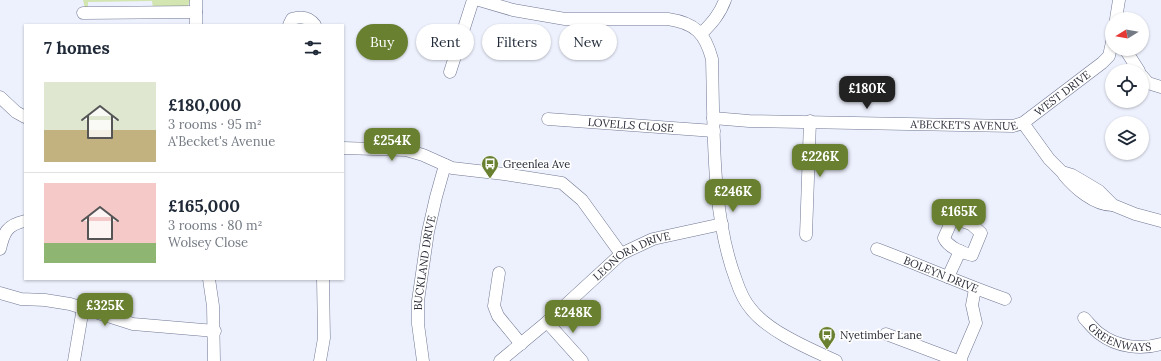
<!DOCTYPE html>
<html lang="en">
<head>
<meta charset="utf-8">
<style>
  body { margin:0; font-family:Lora,serif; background:#f2f2f3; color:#1f2937; height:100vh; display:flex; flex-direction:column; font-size:15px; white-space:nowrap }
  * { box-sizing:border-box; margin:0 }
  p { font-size:13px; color:#747a83 }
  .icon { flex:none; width:22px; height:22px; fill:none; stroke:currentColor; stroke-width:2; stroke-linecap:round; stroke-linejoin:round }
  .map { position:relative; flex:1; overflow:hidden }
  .sheet { position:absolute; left:24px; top:24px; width:320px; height:256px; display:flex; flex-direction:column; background:#fff; border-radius:0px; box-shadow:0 1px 3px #0004 }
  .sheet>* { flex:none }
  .top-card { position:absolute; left:356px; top:24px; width:380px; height:36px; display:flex; gap:8px }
  .needle { width:26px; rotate:259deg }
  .tools { position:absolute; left:1105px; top:12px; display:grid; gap:8px }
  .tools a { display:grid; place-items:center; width:44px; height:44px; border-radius:50%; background:#fff; box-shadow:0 1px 3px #0004; font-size:20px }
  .price { position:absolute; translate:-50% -34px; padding:0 9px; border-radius:8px; background:#698031; color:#fff; font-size:13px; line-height:26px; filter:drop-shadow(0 1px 2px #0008) }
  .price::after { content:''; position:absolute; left:50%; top:24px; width:12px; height:9px; margin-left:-6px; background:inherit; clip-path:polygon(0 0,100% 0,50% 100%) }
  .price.active { background:#222; color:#fff }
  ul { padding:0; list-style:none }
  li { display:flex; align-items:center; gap:12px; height:100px; padding:0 20px }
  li+li { border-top:1px solid #e0e1e3 }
  li span { display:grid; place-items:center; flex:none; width:112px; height:80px; border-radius:0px; color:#555 }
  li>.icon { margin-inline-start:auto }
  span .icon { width:48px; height:48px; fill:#fffc; stroke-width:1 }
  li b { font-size:17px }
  h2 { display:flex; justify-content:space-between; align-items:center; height:48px; padding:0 20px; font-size:17px }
  .chip { padding:0 14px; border-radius:18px; background:#fff; box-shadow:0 1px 3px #0004; font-size:14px; line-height:36px }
  .chip.active { background:#698031; color:#fff }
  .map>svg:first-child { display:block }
</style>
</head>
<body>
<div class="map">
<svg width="1161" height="361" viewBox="0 0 1161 361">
  <rect width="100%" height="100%" fill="#edf1fd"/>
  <!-- green -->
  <path fill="#d3e5b1" d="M83 0H190L188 6 153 9 152 1 88 2V8H85Z"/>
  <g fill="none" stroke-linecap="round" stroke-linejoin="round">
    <defs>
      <g id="minor">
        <path d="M196 0V25"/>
        <path d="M479 0 513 10 565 19H668C695 23 705 33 712 59 714 129 711 214 736 280 739 289 744 301 751 309 769 332 810 349 836 361"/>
        <path d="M83 13 196 12"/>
        <path d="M1116 19 1119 0"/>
        <path d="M289 25 292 19C301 16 309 17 315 25"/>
        <path d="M701 34C712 23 720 14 725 0"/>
        <path d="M1125 49 1139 71"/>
        <path d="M450 72 473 0"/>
        <path d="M1142 76 1148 83 1161 87"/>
        <path d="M0 97 16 112 25 117"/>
        <path id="s1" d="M713 118 749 121 1013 126 1023 123 1102 63 1109 56 1112 42"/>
        <path id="s2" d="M548 119 714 131"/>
        <path d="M1023 123 1049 159 1062 172 1072 175 1084 182 1099 191 1113 205 1135 214 1161 221"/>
        <path d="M343 148 406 150 423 155 452 168 504 174 562 183 582 200 621 254"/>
        <path d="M1064 175C1075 188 1094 205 1112 205"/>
        <path d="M953 218 971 224 981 233 972 255C962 253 948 247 944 238Z"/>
        <path d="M806 235 810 121"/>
        <path d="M0 249C4 232 7 225 25 221"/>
        <path id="s3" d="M877 249C920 265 962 284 1005 299"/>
        <path d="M499 273 494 306 498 316 521 344"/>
        <path d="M948 277 960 251"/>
        <path d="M209 279 213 306 214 361"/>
        <path d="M0 293 21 299 45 300 70 304 133 324 215 331"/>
        <path id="s4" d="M1084 318C1089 323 1094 330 1100 334 1117 347 1141 350 1161 344"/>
        <path d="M547 322 582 361"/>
        <path d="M886 334 958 361"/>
        <path d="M74 361 83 308"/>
        <path d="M320 361 324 338 323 279"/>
        <path id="s5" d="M423 361 418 324V301L428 232 436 197 445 165"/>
        <path id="s6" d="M500 361 547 322 621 254 653 239 722 224"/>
        <path d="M961 361V358L976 323 972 305 975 289"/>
      </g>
    </defs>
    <!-- minor casing -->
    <use href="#minor" stroke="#707793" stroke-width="13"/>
    <!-- minor -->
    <use href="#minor" stroke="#fff" stroke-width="12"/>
  </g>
  <!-- icons -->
  <defs>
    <symbol id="bus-pin" viewBox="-11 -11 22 30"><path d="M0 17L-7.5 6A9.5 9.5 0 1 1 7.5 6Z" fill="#698031" stroke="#fefefe"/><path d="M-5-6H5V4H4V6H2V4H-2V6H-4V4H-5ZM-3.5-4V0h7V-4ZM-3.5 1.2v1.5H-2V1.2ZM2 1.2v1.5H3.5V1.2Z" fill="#fff"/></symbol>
  </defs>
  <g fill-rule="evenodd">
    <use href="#bus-pin" x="480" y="154" width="20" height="27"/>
    <use href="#bus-pin" x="817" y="325" width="20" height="27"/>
  </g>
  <g text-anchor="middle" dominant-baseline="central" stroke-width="3.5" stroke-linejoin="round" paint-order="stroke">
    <!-- street labels -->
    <g font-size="11" fill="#292b37" stroke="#fefefe">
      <text stroke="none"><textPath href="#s1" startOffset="360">WEST DRIVE</textPath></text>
      <text stroke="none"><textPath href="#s1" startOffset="251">A'BECKET'S AVENUE</textPath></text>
      <text stroke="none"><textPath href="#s2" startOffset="83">LOVELLS CLOSE</textPath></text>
      <text stroke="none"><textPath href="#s6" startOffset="170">LEONORA DRIVE</textPath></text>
      <text stroke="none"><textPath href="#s5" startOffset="99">BUCKLAND DRIVE</textPath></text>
      <text stroke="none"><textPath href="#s3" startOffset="69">BOLEYN DRIVE</textPath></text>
      <text stroke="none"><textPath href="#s4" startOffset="43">GREENWAYS</textPath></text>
    </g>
    <!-- poi labels -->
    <g font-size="11" fill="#292b37" stroke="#fefefe" text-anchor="start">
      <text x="503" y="164">Greenlea Ave</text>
      <text x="840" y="335">Nyetimber Lane</text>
    </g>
  </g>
</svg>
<div class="tools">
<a><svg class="needle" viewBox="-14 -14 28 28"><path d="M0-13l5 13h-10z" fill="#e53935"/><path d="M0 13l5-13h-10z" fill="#747a83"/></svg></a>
<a><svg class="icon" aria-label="locate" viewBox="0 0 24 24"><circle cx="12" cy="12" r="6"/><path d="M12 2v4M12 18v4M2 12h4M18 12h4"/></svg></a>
<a><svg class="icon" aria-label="layers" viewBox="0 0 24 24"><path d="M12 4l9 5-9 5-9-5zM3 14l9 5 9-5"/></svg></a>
</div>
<b class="price active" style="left:867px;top:110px">£180K</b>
<b class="price" style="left:392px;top:162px">£254K</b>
<b class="price" style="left:820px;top:178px">£226K</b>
<b class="price" style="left:733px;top:213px">£246K</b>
<b class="price" style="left:959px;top:233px">£165K</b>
<b class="price" style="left:105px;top:327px">£325K</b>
<b class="price" style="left:573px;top:334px">£248K</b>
<div class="top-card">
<a class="chip active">Buy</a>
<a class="chip">Rent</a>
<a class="chip">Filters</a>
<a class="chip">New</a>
</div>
<section class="sheet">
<h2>7 homes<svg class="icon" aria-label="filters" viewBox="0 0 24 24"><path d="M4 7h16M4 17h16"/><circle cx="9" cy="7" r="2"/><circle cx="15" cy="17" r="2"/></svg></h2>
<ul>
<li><span style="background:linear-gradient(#dfe7d0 60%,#c2b280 0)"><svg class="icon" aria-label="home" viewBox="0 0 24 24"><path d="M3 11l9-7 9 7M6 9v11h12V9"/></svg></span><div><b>£180,000</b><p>3 rooms · 95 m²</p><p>A'Becket's Avenue</p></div></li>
<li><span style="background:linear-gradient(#f6c9c9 75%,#8fb573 0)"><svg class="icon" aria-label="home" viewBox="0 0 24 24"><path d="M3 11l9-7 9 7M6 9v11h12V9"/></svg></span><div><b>£165,000</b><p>3 rooms · 80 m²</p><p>Wolsey Close</p></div></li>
</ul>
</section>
</div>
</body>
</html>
